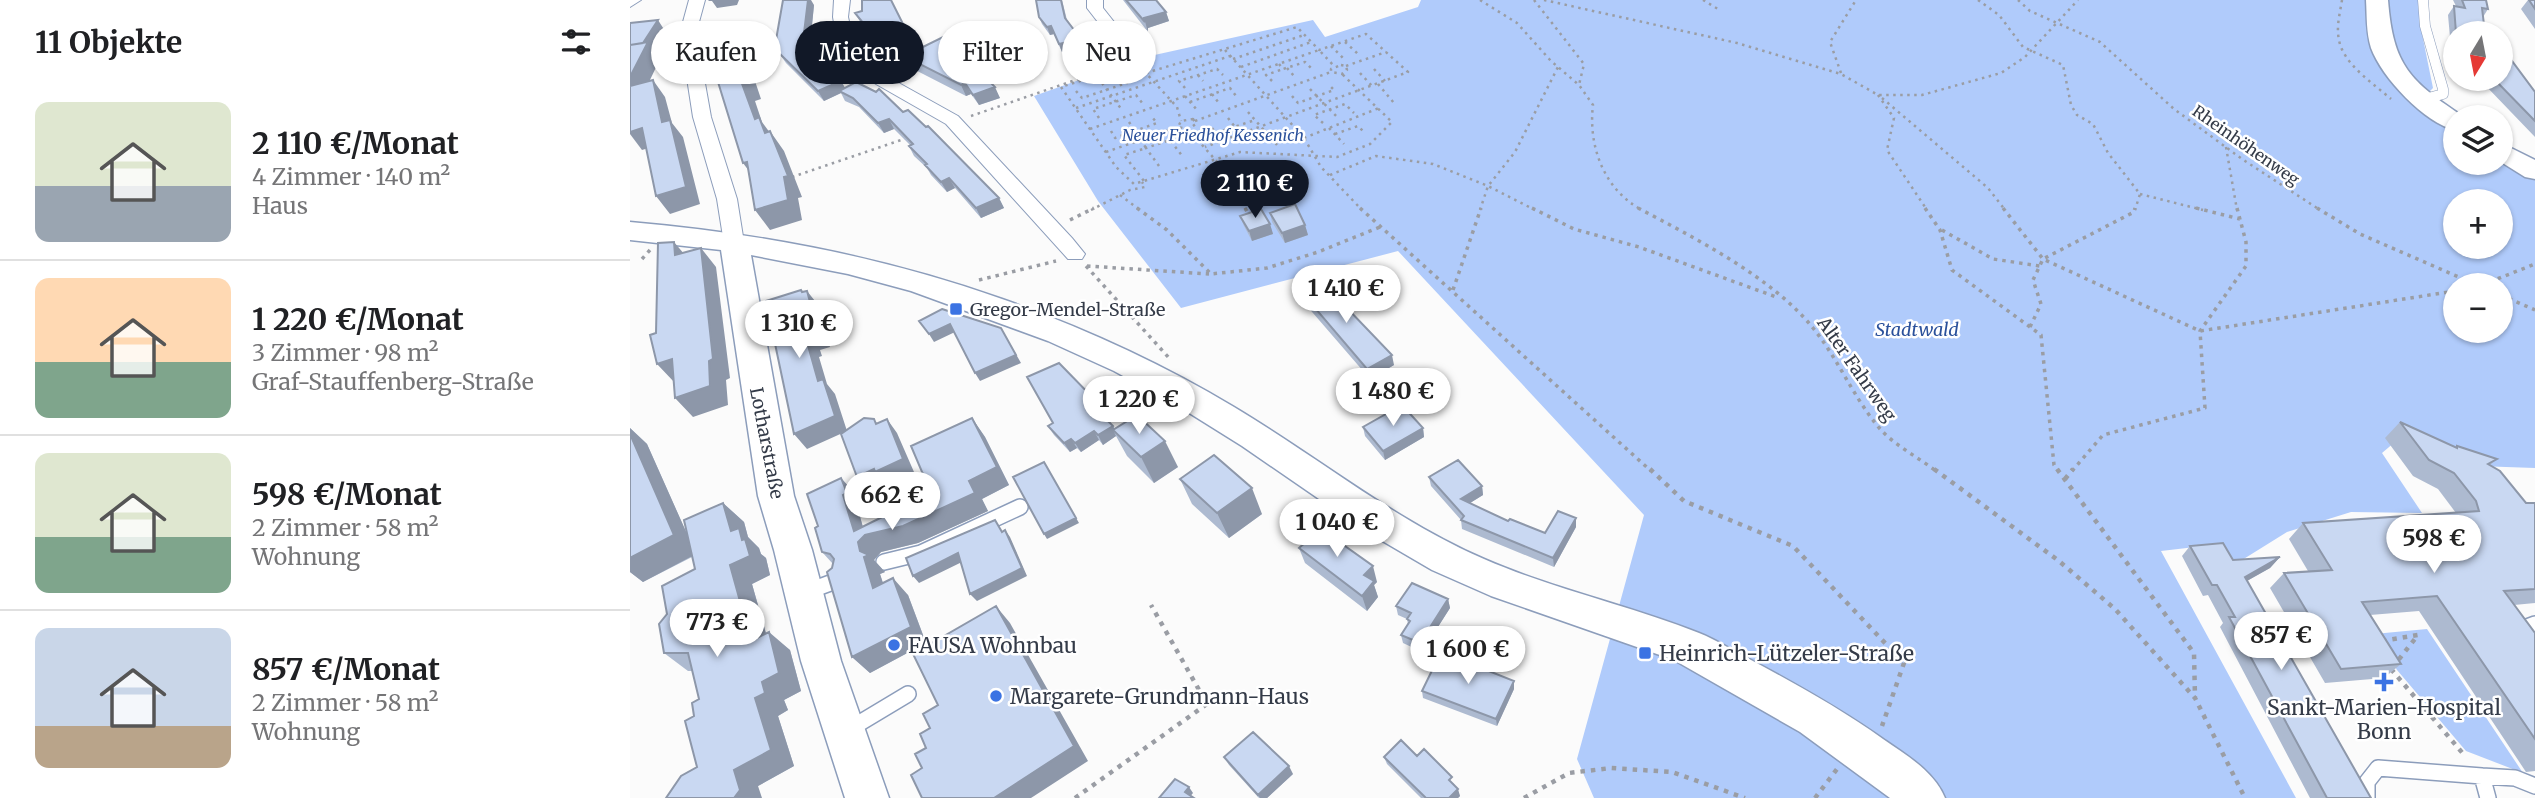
<!DOCTYPE html>
<html lang="de">
<head>
<meta charset="utf-8">
<style>
  body { margin:0; font-family:Merriweather,serif; background:#f2f2f2; color:#202124; height:100vh; display:flex; flex-direction:column; font-size:26px; white-space:nowrap }
  * { box-sizing:border-box; margin:0 }
  p { font-size:23px; color:#757577 }
  .icon { flex:none; width:38px; height:38px; fill:none; stroke:currentColor; stroke-width:2; stroke-linecap:round; stroke-linejoin:round }
  .map { position:relative; flex:1; overflow:hidden }
  .panel { display:flex; flex-direction:column; background:#fff; width:630px }
  .panel>* { flex:none }
  .banner { position:absolute; left:21px; top:21px; width:665px; height:63px; display:flex; gap:14px }
  .needle { width:46px; rotate:190deg }
  .fabs { position:absolute; left:1813px; top:21px; display:grid; gap:14px }
  .fabs a { display:grid; place-items:center; width:70px; height:70px; border-radius:50%; background:#fff; box-shadow:0 2px 5px #0004; font-size:35px }
  .price { position:absolute; translate:-50% -60px; padding:0 16px; border-radius:24px; background:#fff; color:#222; font-size:23px; line-height:46px; filter:drop-shadow(0 2px 4px #0008) }
  .price::after { content:''; position:absolute; left:50%; top:42px; width:21px; height:16px; margin-left:-10px; background:inherit; clip-path:polygon(0 0,100% 0,50% 100%) }
  .price.on { background:#111827; color:#fff }
  ul { padding:0; list-style:none }
  li { display:flex; align-items:center; gap:21px; height:175px; padding:0 35px }
  li+li { border-top:2px solid #e0e0e0 }
  li span { display:grid; place-items:center; flex:none; width:196px; height:140px; border-radius:14px; color:#555 }
  li>.icon { margin-inline-start:auto }
  span .icon { width:84px; height:84px; fill:#fffc; stroke-width:1 }
  li b { font-size:30px }
  h2 { display:flex; justify-content:space-between; align-items:center; height:84px; padding:0 35px; font-size:30px }
  .tag { padding:0 24px; border-radius:32px; background:#fff; box-shadow:0 2px 5px #0004; font-size:24px; line-height:63px }
  .tag.on { background:#111827; color:#fff }
  main { display:flex; flex:1; min-height:0 }
  .map>svg:first-child { display:block }
</style>
</head>
<body>
<main>
<section class="panel">
<h2>11 Objekte<svg class="icon" aria-label="filters" viewBox="0 0 24 24"><path d="M4 7h16M4 17h16"/><circle cx="9" cy="7" r="2"/><circle cx="15" cy="17" r="2"/></svg></h2>
<ul>
<li><span style="background:linear-gradient(#dfe7d0 60%,#9aa5b1 0)"><svg class="icon" aria-label="home" viewBox="0 0 24 24"><path d="M3 11l9-7 9 7M6 9v11h12V9"/></svg></span><div><b>2 110 €/Monat</b><p>4 Zimmer · 140 m²</p><p>Haus</p></div></li>
<li><span style="background:linear-gradient(#ffd9b3 60%,#7fa58c 0)"><svg class="icon" aria-label="home" viewBox="0 0 24 24"><path d="M3 11l9-7 9 7M6 9v11h12V9"/></svg></span><div><b>1 220 €/Monat</b><p>3 Zimmer · 98 m²</p><p>Graf-Stauffenberg-Straße</p></div></li>
<li><span style="background:linear-gradient(#dfe7d0 60%,#7fa58c 0)"><svg class="icon" aria-label="home" viewBox="0 0 24 24"><path d="M3 11l9-7 9 7M6 9v11h12V9"/></svg></span><div><b>598 €/Monat</b><p>2 Zimmer · 58 m²</p><p>Wohnung</p></div></li>
<li><span style="background:linear-gradient(#c9d6e8 70%,#b9a48a 0)"><svg class="icon" aria-label="home" viewBox="0 0 24 24"><path d="M3 11l9-7 9 7M6 9v11h12V9"/></svg></span><div><b>857 €/Monat</b><p>2 Zimmer · 58 m²</p><p>Wohnung</p></div></li>
</ul>
</section>
<div class="map">
<svg width="1905" height="798" viewBox="0 0 1905 798">
  <rect width="100%" height="100%" fill="#fbfbfb"/>
  <!-- green -->
  <path fill="#b0cbfb" fill-rule="evenodd" d="M791 0H1788L1790 24 1803 88 1788 103 1825 129V163H1871V158L1905 178V468L1847 466 1765 442 1752 453 1792 513 1721 512 1657 532 1604 565 1591 544 1531 551 1666 798H964L947 759 1014 515 768 251 551 308 468 201 404 96 511 58 683 20 695 37 788 7ZM1825 201H1871V247H1825ZM1825 285H1871V331H1825Z
    M1797 629 1893 773 1836 751 1767 670 1744 634Z"/>
  <g fill="none" stroke-linecap="round" stroke-linejoin="round">
    <defs>
      <path id="lane-far1" d="M1793 0 1795 26 1813 89V94L1795 99"/>
      <path id="lane" d="M254 562 291 553 390 507
        M176 592 211 579
        M1905 624 1897 627 1893 634 1898 651 1905 660
        M218 730 278 694
        M1737 798V782L1748 768 1852 776
        M1858 798 1852 776 1885 778 1905 786"/>
      <path id="street" d="M0 0H11L0 7Z
        M59 0H75L66 33 81 117 107 199 114 243 111 248H97L94 243 87 199 63 117 50 33Z
        M204 0H220L218 17 222 34 237 60 258 77 328 116 442 238 455 254 452 259H438L316 124 246 84 225 68 206 34 203 17Z
        M457 0H473V8L511 56 513 59 511 62H499L457 8Z"/>
      <path id="secondary" d="M1736 0H1758C1763 66 1780 81 1834 117H1825V130C1795 123 1752 78 1741 48 1736 32 1737 17 1736 0Z
        M1871 143 1905 160V179L1895 177 1871 162Z
        M0 222C127 233 251 256 372 299 452 327 531 363 604 407 688 457 764 520 854 559 923 589 998 605 1069 633 1087 640 1103 651 1121 660 1166 684 1211 709 1253 739 1276 755 1304 771 1315 798H1260L1170 732 1044 660 861 596 802 570 737 532 612 446 548 406 484 371 418 341 281 291 218 274 121 255 164 496 182 550 211 661 259 798H215L171 661 144 550 128 496 91 250 0 240Z"/>
    </defs>
    <!-- lane-far1 casing -->
    <use href="#lane-far1" stroke="#8c9dbb" stroke-width="11"/>
    <!-- lane casing -->
    <use href="#lane" stroke="#8c9dbb" stroke-width="18"/>
    <!-- street casing -->
    <use href="#street" stroke="#8c9dbb" stroke-width="2"/>
    <!-- secondary casing -->
    <use href="#secondary" stroke="#8c9dbb" stroke-width="3"/>
    <!-- path-far2 -->
    <path stroke="#9a9da4" stroke-width="2.5" stroke-dasharray="2.5 4.5" stroke-linecap="butt" d="M850 0 887 23 921 61 949 85 963 105C958 146 974 190 1012 210
      M904 0 954 64 949 85
      M914 0 1107 43 1211 74 1248 95H1292L1371 73 1395 57 1448 0
      M1073 0 1088 9
      M1348 0 1369 15 1393 47 1433 65 1441 105 1447 115 1463 124 1478 153 1510 194 1505 210
      M1388 0 1400 11 1470 42 1544 109 1612 159 1690 210
      M1712 0C1710 13 1706 27 1709 40 1713 64 1744 84 1761 99
      M715 42 728 54
      M701 46 713 58
      M595 50 674 138 691 167 732 210
      M603 59 674 35
      M649 64 653 69 675 62 682 69
      M711 65 716 66 717 70 712 74 701 72V69Z
      M716 66 756 52
      M611 67 681 42
      M491 68 431 87 486 167 504 184 610 152 707 157 740 144 762 122 712 74
      M657 68 664 76
      M744 69 755 81
      M514 71 547 107 551 121
      M516 73 667 27 689 50 736 34 778 72 575 147
      M730 73 742 86
      M1211 73 1200 42 1226 0
      M568 75 573 81
      M642 81 636 75 653 69
      M472 83 492 110
      M748 84 764 103
      M555 88 549 81 587 69 593 75
      M680 89 708 118
      M446 91 452 98 497 83 491 76
      M582 94 588 102
      M1248 95 1264 118 1257 150 1297 210
      M555 96 567 110
      M662 96 668 103 704 90 698 84
      M1252 98 1358 188 1375 210
      M560 102 600 88 606 96
      M446 108 600 56
      M618 112 647 145
      M341 116 489 65
      M469 118 463 109 506 95 513 104
      M598 118 605 127
      M563 119 566 124 558 129 548 127 551 121Z
      M565 121 701 72
      M499 122 516 148 494 155 514 181
      M693 123 684 115 715 104 724 113
      M582 128 586 133 625 120
      M699 128 714 144
      M460 129 689 50 704 66
      M558 129 589 164 616 210
      M481 131 485 138 527 123 522 117
      M705 134 728 126 734 132
      M674 138 749 108
      M1815 139 1825 145
      M1596 147 1607 210
      M476 152 548 127
      M1854 163 1864 169
      M529 166 516 148 540 140 553 157
      M700 175 746 156 803 164 858 186 905 210
      M162 177 277 138
      M602 186 638 174
      M603 189 644 176
      M605 191 645 179
      M1510 194 1573 210
      M490 195 510 210
      M461 210 500 190 515 187 512 182
      M850 210 858 186 885 152 928 67"/>
    <!-- path-far1 -->
    <path stroke="#9a9da4" stroke-width="3.5" stroke-dasharray="3.5 5" stroke-linecap="butt" d="M507 208 537 230 581 274 637 268 688 252 750 227
      M615 208 619 215
      M730 208 1021 471
      M902 208 944 229 1009 247 1149 298
      M1008 208C1065 238 1143 278 1183 328 1209 360 1224 399 1251 430 1266 446 1289 458 1306 471
      M1295 208 1310 230 1322 270 1411 335 1424 465 1429 471
      M1373 208 1413 259 1570 331 1825 291
      M1566 208 1610 219
      M1687 208 1730 234 1847 285
      M440 220 464 208
      M1312 230 1363 259 1410 266
      M12 259 20 250
      M456 266 540 359
      M457 266 579 274
      M349 280 426 261
      M1852 285 1905 264
      M823 290 851 208
      M1871 295 1905 310
      M1400 327 1411 304 1403 280 1413 259 1504 212 1505 208
      M1442 471 1473 435 1575 408 1570 331 1616 266V242L1607 208"/>
    <!-- path -->
    <path stroke="#9a9da4" stroke-width="4.5" stroke-dasharray="4.5 6" stroke-linecap="butt" d="M1020 469 1054 501 1163 546 1274 663 1252 726
      M1304 469 1429 561 1485 609 1565 698 1615 798
      M1427 469 1564 653 1565 698
      M1435 479 1443 469
      M1752 641 1788 635 1766 663
      M1761 669 1835 756
      M445 798 577 704 521 605
      M894 798 939 773 981 768 1042 772 1115 798
      M1185 798 1207 769"/>
    <!-- lane-far1 -->
    <use href="#lane-far1" stroke="#fff" stroke-width="10"/>
    <!-- lane -->
    <use href="#lane" stroke="#fff" stroke-width="15"/>
    <!-- street -->
    <use href="#street" fill="#fff" fill-rule="evenodd"/>
    <!-- secondary -->
    <use href="#secondary" fill="#fff" fill-rule="evenodd"/>
  </g>
  <!-- wall -->
  <path fill="#adbad0" d="M432 0 437 20 451 39 454 46 432 52 424 34 420 35 412 24 409 17Z
    M493 0H526L536 12 539 21 518 28V32Z
    M1823 0H1856L1858 9 1853 17 1855 33H1825V60L1822 59 1818 15 1824 6H1826Z
    M1898 0H1905V29L1891 9Z
    M184 5 181 35 185 41 187 55 215 88 273 112 369 198 374 208 351 218 325 188 317 192 301 175 297 168 284 156 279 146 280 145 264 129 254 133 229 107 215 101 211 93 194 101 156 63 149 53Z
    M225 13 275 27 293 47 352 54 339 61 370 98 349 105 341 94 336 96 256 55 231 23Z
    M1844 79H1871L1905 92V137L1855 85 1851 90Z
    M640 213 675 225 678 235 655 243 642 222Z
    M610 216 640 224 643 234 622 241 614 226Z
    M667 287 764 365 740 379 670 298Z
    M470 405 475 414 473 416 483 426 485 429 548 467 524 483 497 456 486 436 473 445 469 440 451 452 447 448 440 452 424 435 418 426Z
    M342 418 355 437 379 485 352 499 358 511 288 543 251 552 244 560 255 572 250 574 253 583 278 595 296 643 240 673 222 657 202 568 203 564 192 552 188 526 211 478 227 496 233 511 229 513 233 527 301 493Z
    M1770 422 1825 447 1827 446 1867 459 1860 465 1896 503H1905V603L1884 605 1905 633V771L1896 772 1789 611 1740 615 1771 664 1754 678 1695 683 1640 588 1654 573 1678 571 1659 539 1673 523 1826 513 1808 489 1783 476 1755 438Z
    M733 427 793 428 794 437 755 460 735 436Z
    M0 428 17 444 56 532 93 503 114 522 118 537 129 548 131 554 136 558 140 575 122 584 136 633 160 650 171 691 154 700 158 710 148 716 164 766 128 786 67 767 64 716 69 699 62 671H58L34 653 37 614 65 569 62 557 13 582 0 572Z
    M799 477 852 486 853 495 840 503 878 521 915 533 946 518V527L924 567 832 529 831 520 801 486Z
    M550 479 632 514 599 538 562 504Z
    M670 536 747 582 744 585 748 597 737 611 675 563 669 548 673 544Z
    M1560 546 1603 560 1650 557 1640 568 1617 581 1741 798H1680L1590 627 1593 623 1578 595 1573 596 1552 556Z
    M818 599 820 608 792 652 773 643 771 635 778 624 777 619 768 615 766 606Z
    M884 689 867 726 793 698 792 691Z
    M787 756 824 784 830 796 828 798H791L757 764 754 757Z
    M594 757 663 774 637 798H629L599 765Z"/>
  <!-- shaded-wall -->
  <path fill="#8d97a9" d="M78 0H109L107 5 87 8 82 1H79Z
    M178 0H181L184 5 181 35 185 41 187 59 181 49 174 33Z
    M536 12 539 21 518 28V32L514 18Z
    M28 20 35 31 23 50 30 59 8 105 0 95V62Z
    M421 26 424 34 420 35 417 27Z
    M451 39 454 46 432 52 429 44Z
    M347 44 352 54 336 63 331 52Z
    M112 62 125 81 131 99 125 101 132 122 143 137 140 131 154 151 172 197 168 198 172 220 140 230 125 210 149 153 125 119 111 81Z
    M23 80 35 97 42 123 53 137 70 204 40 214 26 196 32 122Z
    M211 81 217 91H209L211 93 194 101 188 91Z
    M335 83 341 94 336 96 331 85Z
    M365 87 370 98 349 105 343 95Z
    M259 119 264 129 254 133 248 123Z
    M12 128 25 146 12 150 0 134V132Z
    M117 162 128 183 113 163Z
    M319 178 325 188 317 192 311 182Z
    M369 198 374 208 351 218 346 208Z
    M640 224 643 234 622 241 619 231Z
    M675 225 678 235 655 243 652 233Z
    M44 242 60 261 45 255Z
    M71 248 86 267 100 378 96 380 98 405 63 417 45 398Z
    M171 290 180 302 177 291 189 306 200 347 190 350 192 356 189 357 197 384 205 394 217 431 177 449 164 434 188 381 177 342 178 335Z
    M320 324 325 332 304 342 299 334Z
    M371 328 391 363 350 381 345 373Z
    M762 355 764 365 740 379 737 369Z
    M42 359 45 383 27 364Z
    M470 405 475 414 470 418 465 408Z
    M342 418 355 437 379 485 352 499 358 511 288 543 251 552 244 560 255 572 250 574 260 605 243 588 234 557 230 551 213 495 211 478 227 496 233 511 229 513 235 535 339 481Z
    M257 419 267 433 284 472 256 486 254 483 239 490 227 477 244 469Z
    M483 426 486 433 483 430 486 436 473 445 468 435Z
    M0 428 17 444 66 554 13 582 0 572Z
    M793 428 794 437 755 460 753 451Z
    M464 431 469 440 451 452 445 443Z
    M441 439 447 448 440 452 434 443Z
    M535 441 548 467 524 483 511 457Z
    M414 462 449 523 417 539 414 534Z
    M852 486 853 495 832 508 831 499Z
    M622 488 632 514 599 538 587 513Z
    M93 503 114 522 118 537 129 548 131 554 136 558 140 575 122 584 143 659 121 641 100 565 101 531Z
    M946 518V527L924 567 923 558Z
    M375 530 380 537 397 576 347 601 340 594Z
    M328 553 334 561 289 583 283 576Z
    M1650 557 1640 568 1606 587 1615 577Z
    M743 566 747 582 744 585 748 597 737 611 732 596 734 575Z
    M263 578 278 595 296 643 240 673 222 657Z
    M818 599 820 608 792 652 790 643Z
    M366 606 380 623 458 761 401 798H364Z
    M139 632 160 650 171 691 154 700 158 710 148 716 164 766 128 786 132 798H104V770L125 698 132 682Z
    M884 681V689L867 726 866 719Z
    M659 766 663 774 637 798H630L628 795Z
    M559 787 563 793 559 798 555 792Z
    M828 789 830 796 828 798H819Z"/>
  <!-- building -->
  <path fill="#c9d8f2" stroke="#8d97a9" stroke-width="2" d="M153 0H178L174 33 179 32 181 49 211 81 188 91 149 53 146 40Z
    M232 0H261L274 26 293 47 323 32 347 44 331 52 365 87 343 95 335 83 331 85 250 44 225 13 232 11Z
    M406 0H431L435 18 451 39 429 44 421 26 417 27 409 17Z
    M496 0H526L536 12 514 18 515 22Z
    M1832 0H1856L1858 9 1852 8 1855 33H1826L1824 6 1835 8Z
    M1899 0H1905V9Z
    M28 20 13 43 0 45V23Z
    M18 42 0 77V45Z
    M1871 55 1879 57 1905 92V121L1864 79H1871Z
    M112 62 118 79 111 81 125 119 129 117 135 133 140 131 158 176 154 177 158 200 125 210 117 162 113 163 84 69Z
    M23 80 32 122 40 120 56 187 26 196 12 128 0 132V86Z
    M226 82 246 92 249 89 273 112 278 110 296 127 298 126 369 198 346 208 319 178 311 182 295 165 297 164 279 146 283 144 259 119 248 123 223 98 209 91Z
    M665 204 675 225 652 233 640 213Z
    M631 209 640 224 619 231 610 216Z
    M44 242 45 255 71 248 83 359 79 361 80 386 45 398 42 359 27 364 20 335 26 333 28 243Z
    M692 282 762 355 737 369 667 287Z
    M171 290 172 292 177 291 188 331 178 335 180 340 177 342 188 381 193 379 205 416 164 434 136 301Z
    M312 309 371 328 386 355 345 373 320 324 299 334 289 321Z
    M429 363 470 405 465 408 483 426 468 435 464 431 445 443 441 439 434 443 418 426 423 423 397 377Z
    M772 405 793 428 753 451 733 427Z
    M507 415 535 441 511 457 483 430Z
    M234 418 244 419 246 424 257 419 273 459 245 472 244 469 227 477 211 434Z
    M342 418 367 467 339 481 345 493 273 526 235 535 228 542 230 551 239 555 234 557 243 588 263 578 281 627 222 657 197 572 202 568 204 559 200 554 192 552 185 528 188 526 177 494 211 478 217 493 213 495 224 531 226 530 301 493 281 446Z
    M1770 422 1827 448V446L1867 459 1858 464 1870 471 1896 503H1905V589L1874 591 1905 633V739L1807 596 1732 602 1771 664 1711 669 1654 573 1702 570 1673 523 1849 511 1846 501 1824 473 1799 460Z
    M0 434 44 535 0 558Z
    M584 455 622 488 587 513 550 479Z
    M828 460 852 486 831 499 878 521 880 519 915 533 928 511 946 518 923 558 831 520 834 516 799 477Z
    M414 462 446 518 414 534 383 477Z
    M93 503 101 531 109 528 112 540 115 539 120 556 100 565 121 641 139 632 149 673 132 682 135 693 125 698 141 750 104 770 110 790 104 798H36L51 776 67 767 55 721 64 716 62 703 69 699 58 653H34L29 624 37 614 32 586 65 569 54 520Z
    M365 520 372 532 375 530 392 568 340 594 328 553 283 576 276 558Z
    M684 524 743 566 734 575 744 581 732 596 669 548 677 541 670 536Z
    M1593 543 1603 560 1650 557 1615 577 1741 798H1697L1599 617H1605L1587 585H1582L1560 546Z
    M782 583 818 599 790 643 771 635 780 621 777 619 781 613 766 606Z
    M366 606 444 746 364 798H292L281 775 292 768 285 754 296 748 290 734 300 728 293 714 308 705 283 654Z
    M811 652 884 681 866 719 792 691Z
    M623 732 659 766 628 795 594 757Z
    M771 740 787 756 794 749 822 777 819 780 828 789 819 798H796L754 757Z
    M545 779 559 787 555 792 564 798H529Z"/>
  <!-- markers -->
  <g fill="#3b73e3" stroke="#fff" stroke-width="2.5">
    <rect x="319" y="302" width="14" height="14" rx="3.5"/>
    <circle cx="264" cy="645" r="7"/>
    <rect x="1008" y="646" width="14" height="14" rx="3.5"/>
    <path d="M1750.5 671.5h7v7h7v7h-7v7h-7v-7h-7v-7h7z"/>
    <circle cx="366" cy="696" r="7"/>
  </g>
  <g text-anchor="middle" dominant-baseline="central" stroke-width="5" stroke-linejoin="round" paint-order="stroke">
    <!-- far-park labels -->
    <g font-size="16" font-style="italic" fill="#2b519b" stroke="#fff">
      <text x="583" y="135">Neuer Friedhof Kessenich</text>
    </g>
    <!-- far-street labels -->
    <g font-size="16" fill="#343b48" stroke="#fff">
      <text transform="translate(1616 145) rotate(35)">Rheinhöhenweg</text>
    </g>
    <!-- poi labels -->
    <g font-size="18" fill="#343b48" stroke="#fff" text-anchor="start">
      <text x="340" y="309">Gregor-Mendel-Straße</text>
    </g>
    <!-- park labels -->
    <g font-size="18" font-style="italic" fill="#2b519b" stroke="#fff">
      <text x="1287" y="329">Stadtwald</text>
    </g>
    <!-- street labels -->
    <g font-size="18" fill="#343b48" stroke="#fff">
      <text transform="translate(1227 369) rotate(55)">Alter Fahrweg</text>
      <text transform="translate(137 443) rotate(79)">Lotharstraße</text>
    </g>
    <!-- near-poi labels -->
    <g font-size="21" fill="#343b48" stroke="#fff" text-anchor="start">
      <text x="278" y="645">FAUSA Wohnbau</text>
      <text x="1029" y="653">Heinrich-Lützeler-Straße</text>
      <text x="380" y="696">Margarete-Grundmann-Haus</text>
      <text x="1754" y="707" text-anchor="middle">Sankt-Marien-Hospital<tspan x="1754" dy="24">Bonn</tspan></text>
    </g>
  </g>
</svg>
<div class="fabs">
<a><svg class="needle" viewBox="-14 -14 28 28"><path d="M0-13l5 13h-10z" fill="#e53935"/><path d="M0 13l5-13h-10z" fill="#757577"/></svg></a>
<a><svg class="icon" aria-label="layers" viewBox="0 0 24 24"><path d="M12 4l9 5-9 5-9-5zM3 14l9 5 9-5"/></svg></a>
<a>+</a>
<a>−</a>
</div>
<b class="price on" style="left:625px;top:220px">2 110 €</b>
<b class="price" style="left:716px;top:325px">1 410 €</b>
<b class="price" style="left:169px;top:360px">1 310 €</b>
<b class="price" style="left:763px;top:428px">1 480 €</b>
<b class="price" style="left:509px;top:436px">1 220 €</b>
<b class="price" style="left:262px;top:532px">662 €</b>
<b class="price" style="left:707px;top:559px">1 040 €</b>
<b class="price" style="left:1804px;top:575px">598 €</b>
<b class="price" style="left:87px;top:659px">773 €</b>
<b class="price" style="left:1651px;top:672px">857 €</b>
<b class="price" style="left:838px;top:686px">1 600 €</b>
<div class="banner">
<a class="tag">Kaufen</a>
<a class="tag on">Mieten</a>
<a class="tag">Filter</a>
<a class="tag">Neu</a>
</div>
</div>
</main>
</body>
</html>
